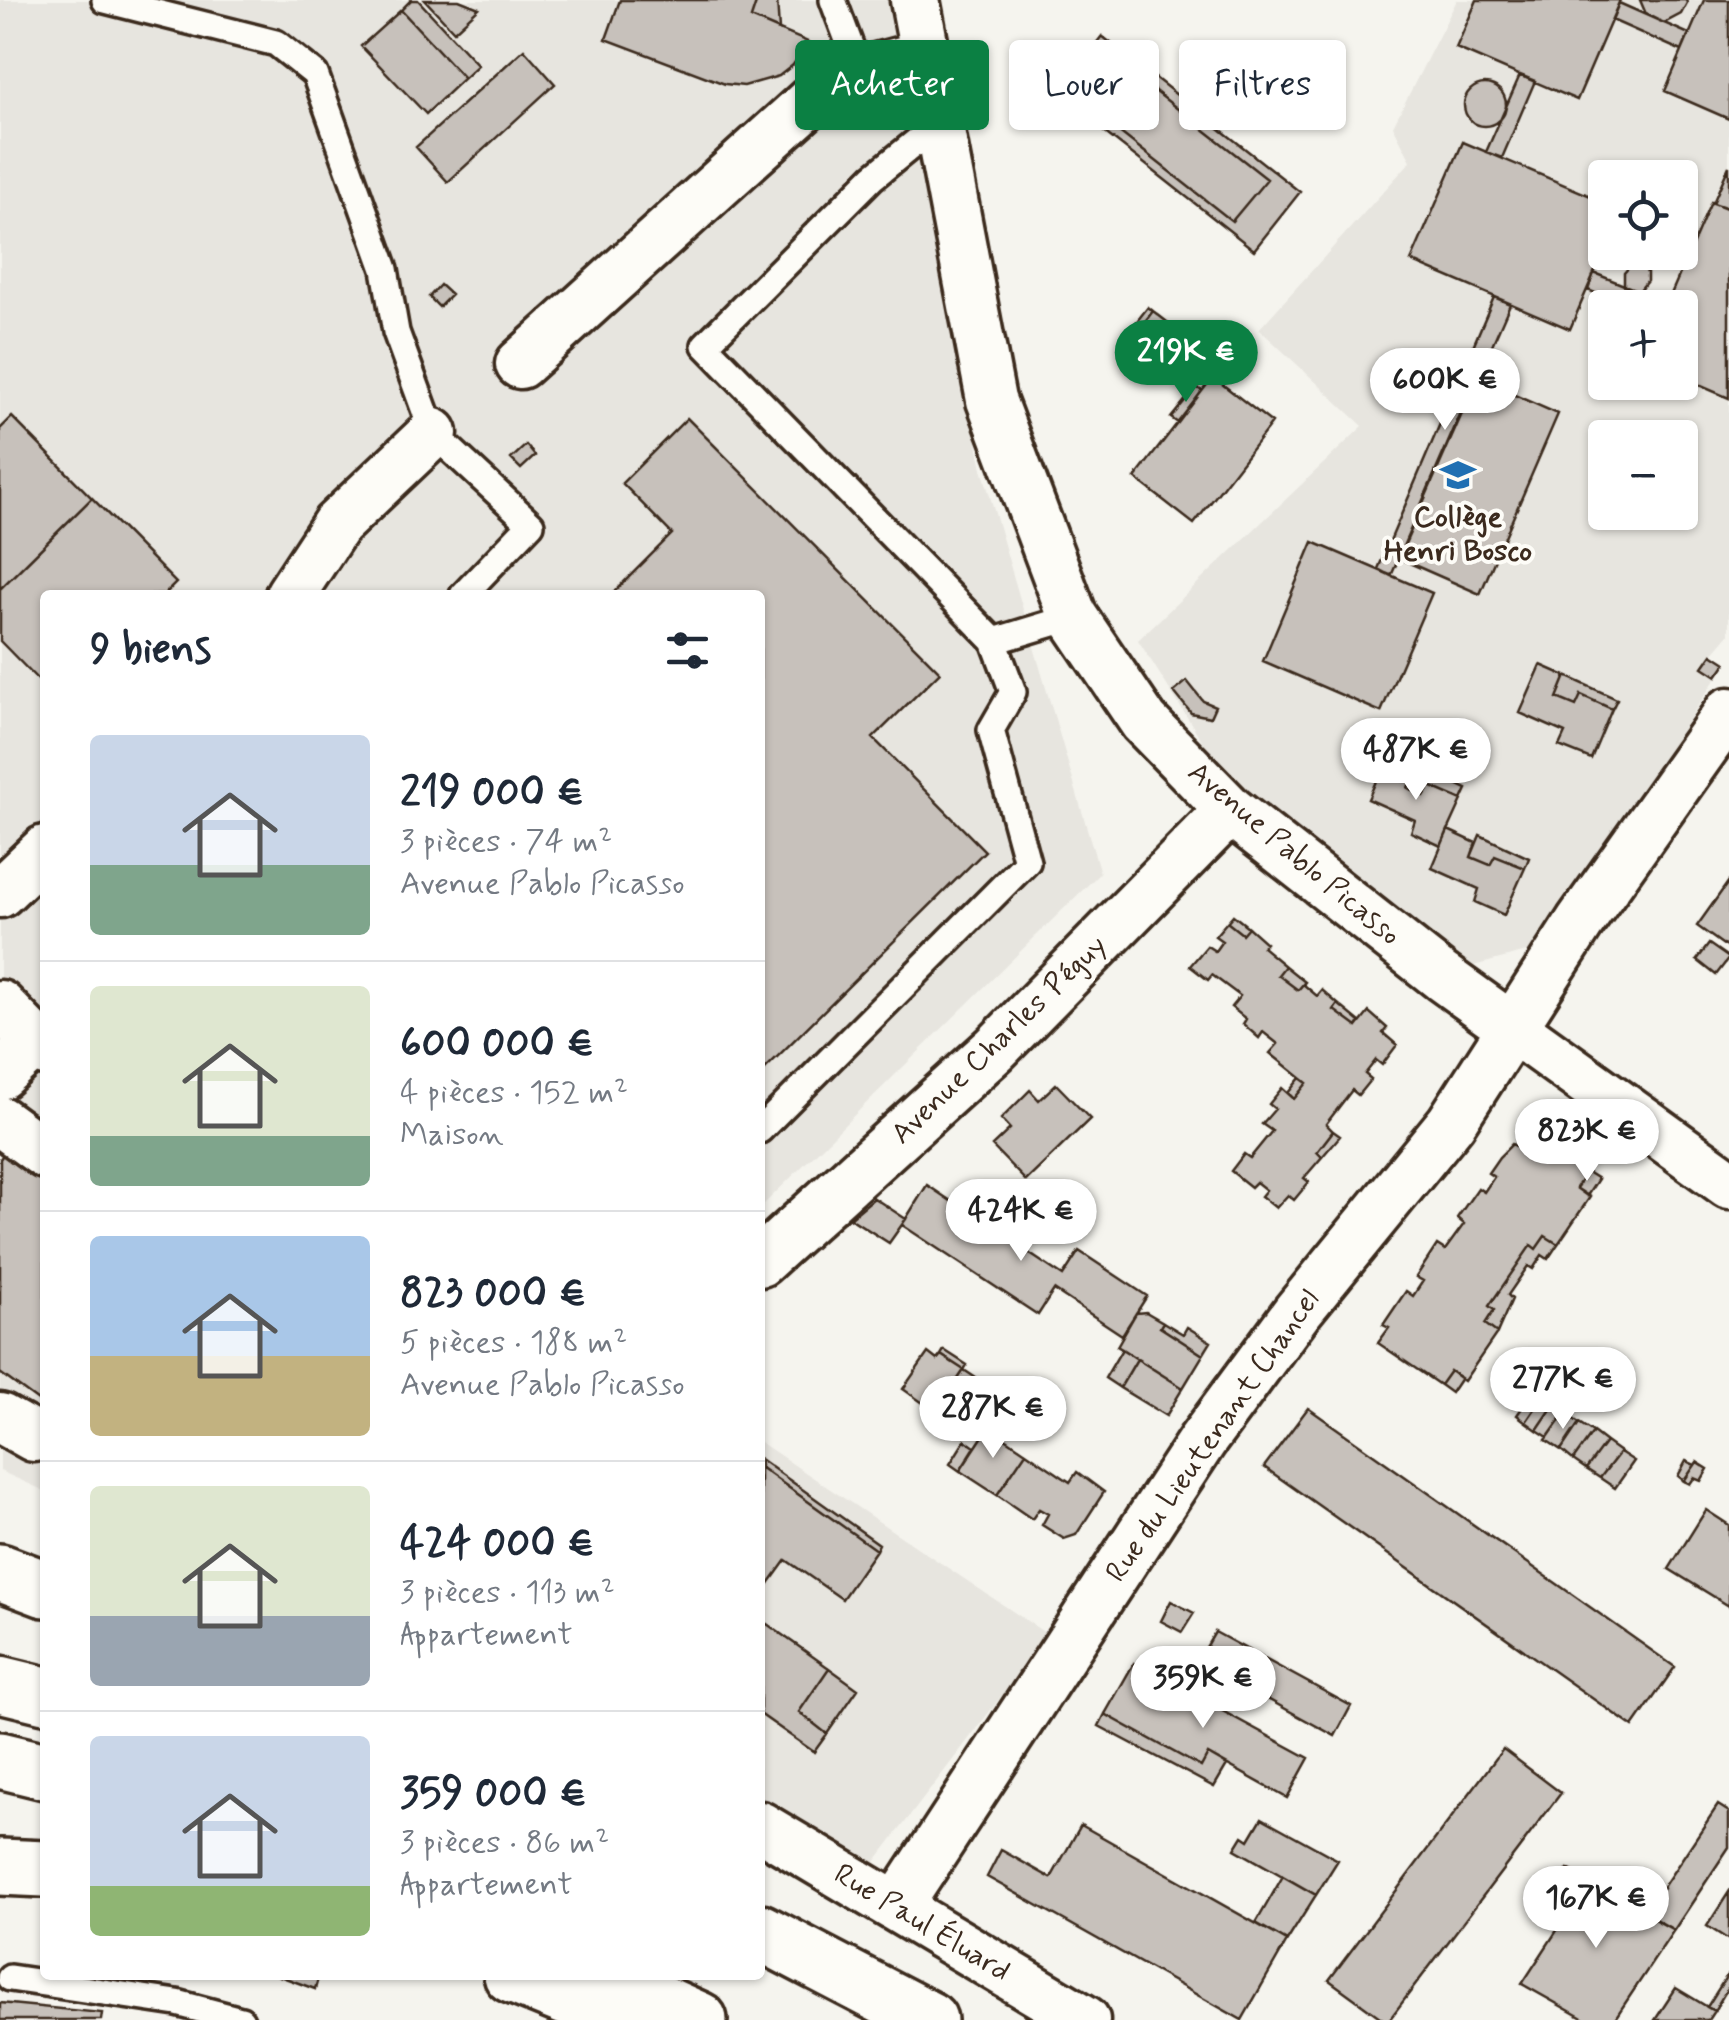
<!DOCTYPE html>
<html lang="fr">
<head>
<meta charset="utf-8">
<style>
  body { margin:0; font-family:Mynerve,sans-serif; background:#f6f6f7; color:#1f2937; height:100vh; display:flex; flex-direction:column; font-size:38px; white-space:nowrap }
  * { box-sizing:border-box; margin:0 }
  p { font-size:32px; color:#747a83 }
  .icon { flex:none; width:55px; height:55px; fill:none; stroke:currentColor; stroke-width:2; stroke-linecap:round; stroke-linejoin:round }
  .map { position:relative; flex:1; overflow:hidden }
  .side { position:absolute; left:40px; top:590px; width:725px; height:1390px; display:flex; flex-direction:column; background:#fff; border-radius:10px; box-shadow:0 2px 8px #0004 }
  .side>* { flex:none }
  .hud { position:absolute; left:795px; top:40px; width:782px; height:90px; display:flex; gap:20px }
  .controls { position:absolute; left:1588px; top:160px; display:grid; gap:20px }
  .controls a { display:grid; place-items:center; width:110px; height:110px; border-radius:10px; background:#fff; box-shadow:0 2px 8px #0004; font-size:50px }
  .price { position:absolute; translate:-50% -85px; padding:0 22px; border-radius:35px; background:#fff; color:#222; font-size:32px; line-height:65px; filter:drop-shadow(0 2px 5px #0008) }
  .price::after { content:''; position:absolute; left:50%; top:60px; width:30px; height:22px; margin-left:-15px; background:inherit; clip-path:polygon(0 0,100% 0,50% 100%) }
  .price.current { background:#0b8043; color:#fff }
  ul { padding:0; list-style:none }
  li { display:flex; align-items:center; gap:30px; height:250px; padding:0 50px }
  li+li { border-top:2px solid #e0e1e3 }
  li span { display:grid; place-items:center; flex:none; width:280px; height:200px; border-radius:10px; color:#555 }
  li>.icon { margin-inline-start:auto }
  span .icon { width:120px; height:120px; fill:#fffc; stroke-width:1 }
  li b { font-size:42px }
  h2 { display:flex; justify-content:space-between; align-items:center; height:120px; padding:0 50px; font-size:42px }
  .pill { padding:0 35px; border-radius:10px; background:#fff; box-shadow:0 2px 8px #0004; font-size:35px; line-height:90px }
  .pill.current { background:#0b8043; color:#fff }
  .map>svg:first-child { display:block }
</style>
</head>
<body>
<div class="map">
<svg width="1729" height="2020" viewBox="0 0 1729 2020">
  <rect width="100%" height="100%" fill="#f5f4ee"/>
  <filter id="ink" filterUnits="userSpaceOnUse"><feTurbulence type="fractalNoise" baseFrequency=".01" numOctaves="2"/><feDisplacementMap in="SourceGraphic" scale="20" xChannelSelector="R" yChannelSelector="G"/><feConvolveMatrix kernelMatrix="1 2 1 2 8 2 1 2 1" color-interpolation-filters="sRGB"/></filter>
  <g filter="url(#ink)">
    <!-- built -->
    <path fill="#e7e5df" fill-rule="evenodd" d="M0 0H893L982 469 1100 873 760 1208V595H45V1491L0 1471Z
      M1457 0H1729V634L1712 654 1726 663 1538 949 1462 969 1322 860 1213 758 1138 640 1363 426 1259 329 1411 161 1393 126ZM1605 178H1680V252H1605ZM1605 308H1680V382H1605ZM1605 438H1680V512H1605Z
      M760 1442 1048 1635 868 1871 760 1810Z"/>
    <!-- building -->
    <path fill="#c7c1bb" stroke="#3b2a1e" stroke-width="2.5" fill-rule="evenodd" d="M411 0H418L478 65 464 78 401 10Z
      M425 0H459L479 8 454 31Z
      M620 0H757L751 18 808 42 793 65 779 76 744 86 725 84 606 39Z
      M757 0H777L779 30 751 18Z
      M1477 0H1620L1577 100 1456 48Z
      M1640 0H1686L1687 3 1681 14 1664 23 1646 14Z
      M1704 0H1729V119L1665 91Z
      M1619 3 1689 34 1682 51 1612 20Z
      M401 10 464 78 426 114 361 46Z
      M1102 36 1300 192 1254 250 1056 94ZM1123 66 1267 179 1232 221 1089 108Z
      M524 49 555 84 448 182 416 147Z
      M1123 66 1267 179 1232 221 1089 108Z
      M1520 75 1535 81 1502 158 1486 152Z
      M1464 105a21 21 0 1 1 42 0a21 21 0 1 1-42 0Z
      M862 109 864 120 847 122 845 112Z
      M1463 142 1605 202V248L1570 329 1411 261Z
      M1729 166V205L1728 208 1713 203Z
      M1711 202 1729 209V398L1680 377V308H1665Z
      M1631 265 1644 266 1647 273V281L1639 291 1624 285V273Z
      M1594 273 1639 291 1667 303 1665 308H1631L1588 290Z
      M440 285 451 295 439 307 429 297Z
      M1494 297 1510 304 1391 576 1378 569Z
      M1613 300 1631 308H1605V337L1596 333 1593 322 1599 309Z
      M1148 307 1153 311 1135 334 1130 330Z
      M1153 311 1202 349 1189 365 1141 327Z
      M1141 327 1189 365 1197 355 1184 372 1135 334Z
      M1213 377 1272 423 1194 524 1135 478Z
      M1476 378 1558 414 1480 594 1398 558Z
      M1196 387 1202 391 1178 423 1171 418Z
      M12 417 92 498 0 589V429Z
      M687 418 940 672 873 738 985 851 760 1074V595H611L672 534 622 483Z
      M526 445 535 456 521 469 511 459Z
      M92 498 176 583 164 595H45V687L0 641V589Z
      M1313 542 1432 593 1381 712 1263 661Z
      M1712 654 1726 663 1717 676 1703 667Z
      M1541 665 1566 676 1557 698 1576 706 1581 695 1612 709 1591 759 1559 746 1565 733 1520 713Z
      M1566 676 1617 699 1612 709 1581 695 1576 706 1557 698Z
      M1187 681 1203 701 1215 706 1210 717 1191 713 1174 692Z
      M1385 761 1414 773 1408 788 1424 796 1430 786 1462 800 1441 846 1411 832 1415 820 1368 799Z
      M1417 765 1467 789 1462 800 1430 786 1424 796 1408 788Z
      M1448 830 1476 843 1471 857 1490 865 1495 856 1525 868 1504 915 1475 902 1479 889 1432 868Z
      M1480 835 1529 858 1525 868 1495 856 1490 865 1471 857Z
      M1729 881V949L1697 926Z
      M1233 915 1248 927 1242 934 1227 922Z
      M1227 922 1242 934 1248 927 1266 943 1262 947 1285 966 1278 975 1298 990 1303 984 1317 996 1322 990 1338 1004 1334 1010 1357 1027 1369 1012 1387 1028 1383 1033 1397 1045 1382 1065 1376 1060 1365 1074 1371 1079 1358 1095 1352 1090 1326 1124 1333 1131 1317 1152 1322 1157 1304 1178 1309 1182 1294 1200 1288 1195 1276 1208 1261 1196 1266 1190 1256 1182 1251 1187 1231 1171 1244 1154 1250 1158 1272 1131 1262 1124 1275 1109 1269 1104 1282 1088 1294 1099 1307 1083 1270 1053 1278 1044 1263 1032 1259 1038 1243 1024 1246 1019 1231 1007 1240 996 1212 975 1208 980 1190 966 1207 946 1215 951 1222 941 1215 936Z
      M1709 944 1729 958 1716 975 1697 960Z
      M1285 966 1305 982 1298 990 1278 975Z
      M1338 1004 1360 1022 1357 1027 1334 1010Z
      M1300 1078 1307 1083 1294 1099 1288 1093Z
      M1056 1084 1090 1119 1026 1181 992 1146 1010 1129 1001 1119 1030 1090 1039 1100Z
      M1333 1131 1340 1136 1322 1157 1317 1152Z
      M1542 1140 1587 1172 1576 1188 1590 1197 1558 1244 1545 1236 1536 1249 1531 1245 1489 1306 1494 1310 1485 1324 1497 1333 1464 1381 1450 1371 1440 1385 1378 1343 1389 1328 1383 1325 1406 1291 1413 1296 1423 1281 1416 1277 1437 1245 1445 1250 1464 1224 1457 1218 1478 1188 1484 1192 1494 1177 1488 1173 1499 1157 1512 1144 1531 1155Z
      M6 1150 45 1179V1406L0 1373V1159Z
      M1587 1172 1598 1179 1587 1196 1576 1188Z
      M927 1185 1063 1276 1079 1251 1147 1296 1122 1335 1054 1290 1038 1315 902 1225Z
      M874 1198 906 1219 889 1243 850 1218Z
      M1545 1236 1558 1244 1548 1259 1542 1255 1533 1269 1528 1266 1508 1295 1512 1299 1497 1333 1485 1324 1494 1310 1489 1306 1531 1245 1536 1249Z
      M1146 1312 1163 1322 1160 1327 1203 1355 1183 1388 1117 1346 1136 1313Z
      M1163 1322 1183 1334 1187 1327 1211 1342 1203 1355 1160 1327Z
      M1122 1349 1137 1359 1120 1388 1105 1378Z
      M944 1350 967 1365 964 1370 941 1355Z
      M928 1353 937 1360 941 1355 964 1370 936 1412 903 1389Z
      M1137 1359 1183 1388 1166 1416 1120 1388Z
      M964 1370 979 1380 965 1401 950 1391Z
      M1450 1371 1461 1378 1451 1393 1440 1385Z
      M1534 1391 1543 1397 1526 1422 1517 1415Z
      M1543 1397 1554 1405 1537 1430 1526 1422Z
      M1554 1405 1565 1413 1548 1437 1537 1430Z
      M1308 1408 1675 1667 1633 1727 1264 1467Z
      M1565 1413 1579 1423 1561 1450 1546 1440Z
      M1579 1423 1593 1432 1573 1460 1561 1450Z
      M989 1427 1026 1452 997 1495 960 1471Z
      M1593 1432 1606 1442 1586 1469 1573 1460Z
      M965 1440 975 1447 960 1471 950 1464Z
      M1606 1442 1620 1452 1600 1478 1586 1469Z
      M1026 1452 1070 1482 1077 1472 1104 1492 1076 1535 1064 1539 1042 1525 1048 1514 1039 1509 1032 1519 997 1495Z
      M1620 1452 1634 1461 1615 1488 1600 1478Z
      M760 1459 879 1544 876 1550 760 1467Z
      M1686 1461 1695 1465 1684 1481 1678 1476Z
      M1697 1462 1708 1469 1701 1481 1694 1478 1690 1484 1684 1481Z
      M760 1467 876 1550 842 1599 786 1560 760 1596Z
      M1706 1510 1729 1525V1606L1669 1569Z
      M1171 1601 1194 1613 1182 1632 1161 1621Z
      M767 1624 829 1668 799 1712 827 1734 814 1752 760 1714V1627Z
      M1215 1632 1351 1706 1335 1736 1198 1661Z
      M1134 1663 1309 1758 1287 1798 1208 1754 1201 1767 1105 1714Z
      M829 1668 858 1689 827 1734 799 1712Z
      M1105 1714 1201 1767 1208 1754 1227 1765 1214 1787 1099 1726Z
      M1503 1749 1561 1793 1389 2020H1384L1329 1980Z
      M1718 1805 1729 1812V1847L1674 1930 1645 1914Z
      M1262 1818 1338 1860 1316 1895 1235 1849 1243 1836 1249 1840Z
      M1081 1825 1287 1941 1242 2020 987 1877 1001 1850 1051 1878Z
      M1568 1869 1674 1930 1614 2020H1586L1522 1984 1569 1912 1548 1898Z
      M1283 1876 1316 1895 1287 1941 1256 1923Z
      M1729 1892V1940L1707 1926Z
      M1729 1972V1986L1714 2011 1707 2007Z
      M277 1975H319L315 1989Z
      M1676 1988 1714 2011 1708 2020H1655Z
      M0 2003 102 2013 101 2020H0Z"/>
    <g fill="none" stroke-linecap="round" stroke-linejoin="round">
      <defs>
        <path id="service" d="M105 0 276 43 315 74 385 269 396 332 433 433 531 524 463 595
          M833 0 860 72
          M938 124 873 177 705 345 994 641 1073 617
          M760 1130 1027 862 991 730 1013 692 994 641
          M10 1978 177 2003 241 2020"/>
        <path id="minor" d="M915 0 991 400 1073 617 1144 722 1230 810 1442 977 1729 1184
          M520 364 835 79 925 55
          M290 595 336 525 433 433
          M0 893 45 850
          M0 1005 45 1051
          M0 1075 36 1042
          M0 1121 45 1154
          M760 1262 995 1049 1230 810
          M0 1418 34 1437
          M760 1826 1085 2020
          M897 1907 1202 1441 1297 1312 1451 1123 1580 922 1729 712"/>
        <path id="motorway" d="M0 1572 45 1589
          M0 1684 45 1695
          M0 1760 45 1771
          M0 1867 45 1869
          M760 1932 929 2020
          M512 1975 622 2020
          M599 1975 699 2020"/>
      </defs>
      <!-- service casing -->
      <use href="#service" stroke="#3b2a1e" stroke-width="32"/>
      <!-- minor casing -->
      <use href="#minor" stroke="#3b2a1e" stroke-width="55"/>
      <!-- motorway casing -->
      <use href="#motorway" stroke="#3b2a1e" stroke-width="62"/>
      <!-- service -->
      <use href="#service" stroke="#fdfcf7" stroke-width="25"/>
      <!-- minor -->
      <use href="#minor" stroke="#fdfcf7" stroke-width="48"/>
      <!-- motorway -->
      <use href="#motorway" stroke="#fdfcf7" stroke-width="55"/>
    </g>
  </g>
  <!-- icons -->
  <defs>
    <symbol id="school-bare" viewBox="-9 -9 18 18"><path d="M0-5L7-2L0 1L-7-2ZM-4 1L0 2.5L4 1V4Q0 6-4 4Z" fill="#1f6fb2" stroke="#fdfcf7" stroke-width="2.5" paint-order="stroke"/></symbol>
  </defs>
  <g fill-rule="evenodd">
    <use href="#school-bare" x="1433" y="450" width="50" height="50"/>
  </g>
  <g text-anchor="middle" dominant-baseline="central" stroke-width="8" stroke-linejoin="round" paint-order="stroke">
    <!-- poi labels -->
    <g font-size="30" font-weight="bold" fill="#3b2a1e" stroke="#fdfcf7">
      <text x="1458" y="517">Collège<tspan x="1458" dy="34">Henri Bosco</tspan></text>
    </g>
    <!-- street labels -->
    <g font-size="30" fill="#3b2a1e" stroke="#fdfcf7">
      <text transform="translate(1294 854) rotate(40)">Avenue Pablo Picasso</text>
      <text transform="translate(999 1040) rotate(-44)">Avenue Charles Péguy</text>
      <text transform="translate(1213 1436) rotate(-55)">Rue du Lieutenant Chancel</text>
      <text transform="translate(922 1923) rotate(31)">Rue Paul Éluard</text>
    </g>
  </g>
</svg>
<div class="controls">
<a><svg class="icon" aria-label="locate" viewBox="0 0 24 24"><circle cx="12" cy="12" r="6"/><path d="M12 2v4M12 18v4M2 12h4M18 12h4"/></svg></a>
<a>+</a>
<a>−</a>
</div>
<b class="price current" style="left:1186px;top:405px">219K €</b>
<b class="price" style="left:1445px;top:433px">600K €</b>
<b class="price" style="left:1416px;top:803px">487K €</b>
<b class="price" style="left:1587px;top:1184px">823K €</b>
<b class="price" style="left:1021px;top:1264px">424K €</b>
<b class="price" style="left:1563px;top:1432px">277K €</b>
<b class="price" style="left:993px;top:1461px">287K €</b>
<b class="price" style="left:1203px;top:1731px">359K €</b>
<b class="price" style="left:1596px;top:1951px">167K €</b>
<div class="hud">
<a class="pill current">Acheter</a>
<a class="pill">Louer</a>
<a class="pill">Filtres</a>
</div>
<section class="side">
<h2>9 biens<svg class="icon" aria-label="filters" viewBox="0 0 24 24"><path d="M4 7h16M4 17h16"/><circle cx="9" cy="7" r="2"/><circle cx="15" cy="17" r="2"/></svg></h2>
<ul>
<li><span style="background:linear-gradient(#c9d6e8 65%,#7fa58c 0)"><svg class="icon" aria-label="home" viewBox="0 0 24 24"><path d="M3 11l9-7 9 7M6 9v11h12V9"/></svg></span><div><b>219 000 €</b><p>3 pièces · 74 m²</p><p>Avenue Pablo Picasso</p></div></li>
<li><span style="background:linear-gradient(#dfe7d0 75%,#7fa58c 0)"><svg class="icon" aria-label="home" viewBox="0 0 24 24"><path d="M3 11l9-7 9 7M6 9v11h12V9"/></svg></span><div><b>600 000 €</b><p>4 pièces · 152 m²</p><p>Maison</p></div></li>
<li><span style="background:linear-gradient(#a9c7e8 60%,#c2b280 0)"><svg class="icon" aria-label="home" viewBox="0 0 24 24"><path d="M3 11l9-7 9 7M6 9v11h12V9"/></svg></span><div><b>823 000 €</b><p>5 pièces · 188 m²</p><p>Avenue Pablo Picasso</p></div></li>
<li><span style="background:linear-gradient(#dfe7d0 65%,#9aa5b1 0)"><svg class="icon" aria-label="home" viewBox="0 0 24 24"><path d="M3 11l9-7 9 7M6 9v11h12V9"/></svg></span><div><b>424 000 €</b><p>3 pièces · 113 m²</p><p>Appartement</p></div></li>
<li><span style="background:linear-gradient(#c9d6e8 75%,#8fb573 0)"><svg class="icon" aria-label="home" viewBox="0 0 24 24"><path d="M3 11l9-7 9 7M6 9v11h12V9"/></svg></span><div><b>359 000 €</b><p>3 pièces · 86 m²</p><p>Appartement</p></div></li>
</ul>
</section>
</div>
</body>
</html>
